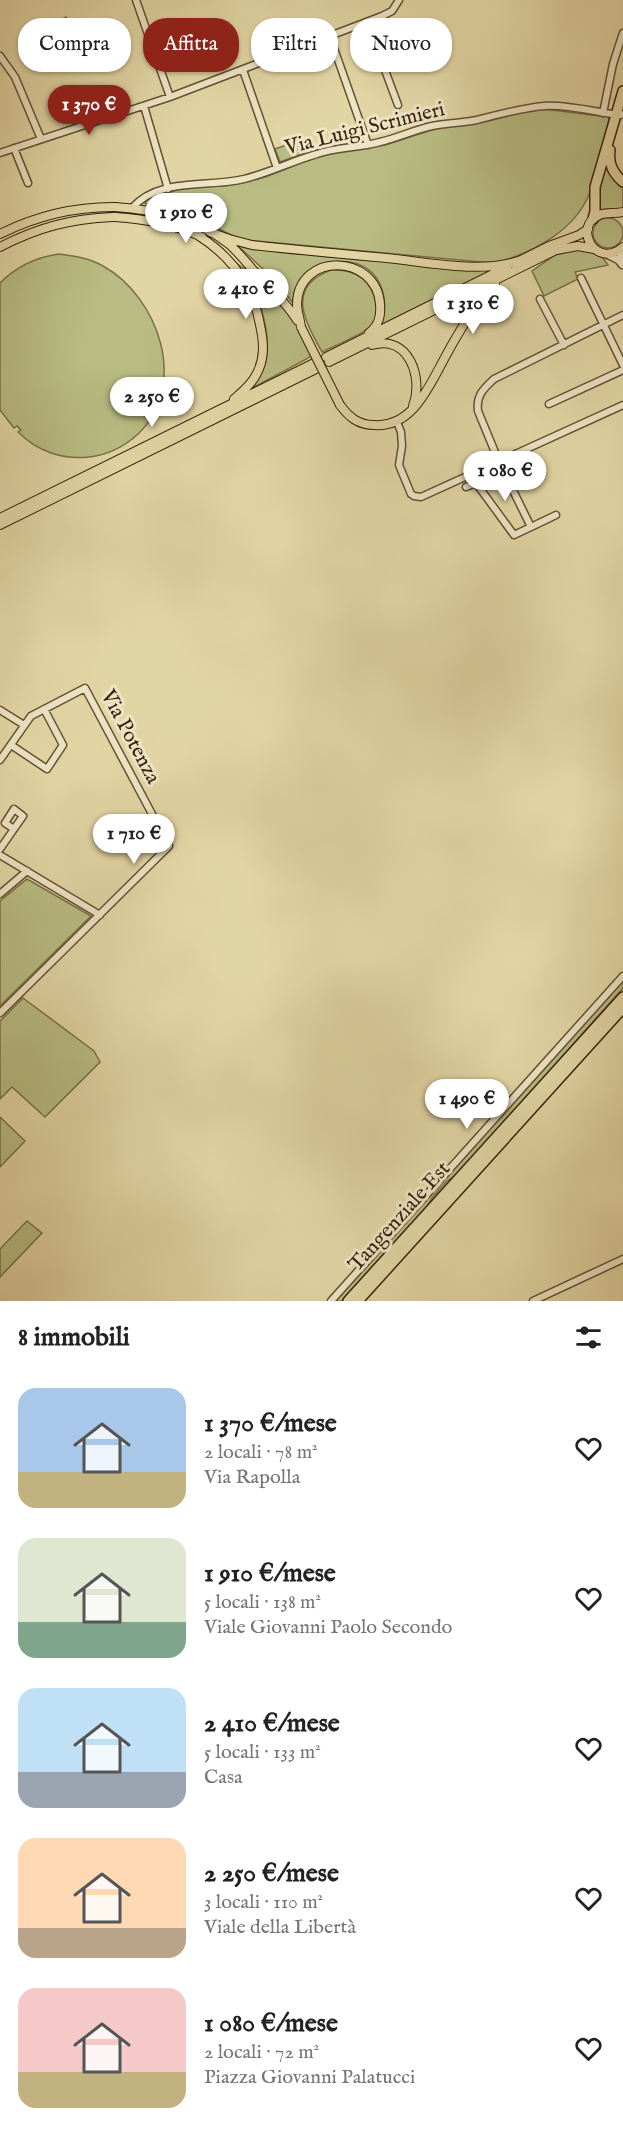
<!DOCTYPE html>
<html lang="it">
<head>
<meta charset="utf-8">
<style>
  body { margin:0; font-family:"IM FELL English",serif; background:#f2f2f2; color:#222; height:100vh; display:flex; flex-direction:column; font-size:22px; white-space:nowrap }
  * { box-sizing:border-box; margin:0 }
  p { font-size:20px; color:#767676 }
  .icon { flex:none; width:33px; height:33px; fill:none; stroke:currentColor; stroke-width:2; stroke-linecap:round; stroke-linejoin:round }
  .map { position:relative; height:1301px; overflow:hidden }
  .panel { display:flex; flex-direction:column; background:#fff; flex:1 }
  .panel>* { flex:none }
  .guide { position:absolute; left:18px; top:18px; width:588px; height:54px; display:flex; gap:12px }
  .price { position:absolute; translate:-50% -51px; padding:0 14px; border-radius:21px; background:#fff; color:#222; font-size:20px; line-height:39px; filter:drop-shadow(0 2px 3px #0008) }
  .price::after { content:''; position:absolute; left:50%; top:36px; width:18px; height:14px; margin-left:-9px; background:inherit; clip-path:polygon(0 0,100% 0,50% 100%) }
  .price.active { background:#8f2418; color:#fff }
  ul { padding:0; list-style:none }
  li { display:flex; align-items:center; gap:18px; height:150px; padding:0 18px }
  li span { display:grid; place-items:center; flex:none; width:168px; height:120px; border-radius:18px; color:#555 }
  li>.icon { margin-inline-start:auto }
  span .icon { width:72px; height:72px; fill:#fffc; stroke-width:1 }
  li b { font-size:26px }
  h2 { display:flex; justify-content:space-between; align-items:center; height:72px; padding:0 18px; font-size:26px }
  .chip { padding:0 21px; border-radius:24px; background:#fff; box-shadow:0 2px 4px #0004; font-size:21px; line-height:54px }
  .chip.active { background:#8f2418; color:#fff }
  .map>svg:first-child { display:block }
</style>
</head>
<body>
<div class="map">
<svg width="623" height="1301" viewBox="0 0 623 1301">
  <rect width="100%" height="100%" fill="#e2d5a4"/>
  <filter id="stains"><feTurbulence type="fractalNoise" baseFrequency=".00333" numOctaves="4"/><feColorMatrix values="0 0 0 0 .2 0 0 0 0 .09 0 0 0 0 .02 0 0 0 .5 -.17"/></filter>
  <radialGradient id="worn" r=".72"><stop offset=".6" stop-color="#630" stop-opacity="0"/><stop offset="1" stop-color="#630" stop-opacity=".3"/></radialGradient>
  <!-- green -->
  <path fill="#b8bc82" stroke="#797048" stroke-width="1.5" d="M66 17 79 43 67 50 54 23Z
    M535 109C560 109 584 116 610 116 605 134 600 152 596 170 593 180 591 192 586 201 569 234 527 256 492 263L245 240C229 236 217 227 202 220 185 212 165 208 147 205L145 203 146 199 187 187 225 186 241 183 265 177 327 153 385 145 441 127Z
    M301 140 305 153 280 162 275 149Z
    M606 158 623 185V209L620 211 608 209 598 210 597 195Z
    M593 233a15 15 0 1 1 30 0a15 15 0 1 1-30 0Z
    M237 245 246 248 497 268 379 326C391 305 383 273 358 264 329 254 293 271 293 303L275 280Z
    M585 248 603 258 608 265 575 272 578 279 544 296 532 271 555 255Z
    M59 254C74 256 89 258 103 266 159 297 189 386 138 434 124 447 107 455 89 457 62 460 37 451 18 432L21 430 17 426 14 428 0 410V283C17 266 36 257 59 254Z
    M232 260C254 275 274 293 290 315 299 327 305 343 312 356L245 392C253 385 259 379 263 370 273 346 264 309 252 287 247 277 239 268 232 260Z
    M331 270C355 269 371 279 376 303 378 311 378 318 372 325 368 332 332 347 322 352 305 321 285 287 331 270Z
    M27 879 91 916 0 1006V901Z
    M623 980V988L457 1175 447 1181 432 1198 427 1207 342 1301H335Z
    M23 998 94 1051 100 1062 45 1117 12 1087 0 1099V1021Z
    M0 1117 25 1141 0 1167Z
    M27 1221 42 1233 0 1277V1249Z"/>
  <g fill="none" stroke-linecap="round" stroke-linejoin="round">
    <defs>
      <path id="minor" d="M136 0 170 97
        M367 22 398 105
        M330 37 368 145
        M0 56 15 77 41 139
        M243 70 277 168
        M144 106 168 189
        M603 113 613 64 623 33
        M621 115 623 114
        M14 148 28 183
        M0 153 170 97 382 16 392 11 399 0
        M132 208C159 177 207 188 244 179 269 173 292 161 317 154 337 147 359 148 380 142 397 138 414 130 432 126 447 123 462 123 477 120 500 114 521 108 544 106 563 104 592 111 612 114
        M608 255 618 260 622 265 620 256 623 247
        M581 278 623 365
        M540 299 564 345
        M549 404 623 370
        M397 422 401 432 402 446 399 465 411 494 414 496 421 497 623 405
        M503 470 476 483 514 535 531 527 499 462 478 411C476 396 483 389 494 379L623 315
        M466 487 476 483
        M531 527 556 515
        M0 710 24 725
        M11 745 47 769 63 745 44 709
        M0 760 31 716 85 688 169 846 0 1013
        M0 849 23 816 14 809 5 823 14 829
        M0 855 100 915
        M0 894 27 871
        M331 1301 623 976
        M533 1301 623 1259"/>
      <path id="major" d="M115 207C156 210 196 218 229 244 238 252 246 262 254 271 270 288 285 301 297 320
        M623 212C615 214 607 212 599 215 572 227 596 270 623 247
        M115 217C146 219 174 224 202 237
        M210 232 229 239 252 245C297 250 342 254 386 258 429 262 484 275 524 259
        M0 234C36 216 72 207 113 207
        M199 236C232 257 253 286 260 325 264 343 265 359 256 375 251 385 242 392 234 399
        M0 247C39 227 70 219 113 217
        M521 260 549 246 579 235 588 229
        M301 327C300 319 297 311 297 304 298 252 376 253 380 304 381 316 379 325 369 333
        M372 345C408 334 424 377 413 406
        M326 357 507 267
        M329 362 556 250 578 246 594 249
        M340 405C349 417 358 425 374 425 415 428 431 381 448 352 458 333 470 315 481 297L495 284
        M0 518 316 362
        M0 525 318 368"/>
      <path id="highway" d="M610 150C608 164 613 173 623 182
        M593 219 595 211V187L623 91
        M348 1301 623 997
        M358 1301 623 1008"/>
    </defs>
    <!-- minor casing -->
    <use href="#minor" stroke="#645034" stroke-width="9"/>
    <!-- major casing -->
    <use href="#major" stroke="#3a230f" stroke-width="10"/>
    <!-- highway casing -->
    <use href="#highway" stroke="#3a230f" stroke-width="12"/>
    <!-- minor -->
    <use href="#minor" stroke="#ece4c4" stroke-width="6"/>
    <!-- major -->
    <use href="#major" stroke="#e2d5a4" stroke-width="8"/>
    <!-- highway -->
    <use href="#highway" stroke="#e2d5a4" stroke-width="9"/>
    <defs>
      <path id="major-bridge" d="M301 327 340 405"/>
    </defs>
    <!-- major-bridge casing -->
    <use href="#major-bridge" stroke="#3a230f" stroke-width="10" stroke-linecap="butt"/>
    <!-- major-bridge -->
    <use href="#major-bridge" stroke="#e2d5a4" stroke-width="8"/>
  </g>
  <g text-anchor="middle" dominant-baseline="central" stroke-width="6" stroke-linejoin="round" paint-order="stroke">
    <!-- street labels -->
    <g font-size="21" fill="#3a230f" stroke="#ece4c4">
      <text transform="translate(365 129) rotate(-14)">Via Luigi Scrimieri</text>
      <text transform="translate(130 737) rotate(62)">Via Potenza</text>
      <text transform="translate(400 1217) rotate(-48)">Tangenziale Est</text>
    </g>
  </g>
  <rect width="100%" height="100%" filter="url(#stains)"/>
  <rect width="100%" height="100%" fill="url(#worn)"/>
</svg>
<b class="price active" style="left:89px;top:136px">1 370 €</b>
<b class="price" style="left:186px;top:244px">1 910 €</b>
<b class="price" style="left:246px;top:320px">2 410 €</b>
<b class="price" style="left:473px;top:335px">1 310 €</b>
<b class="price" style="left:152px;top:428px">2 250 €</b>
<b class="price" style="left:505px;top:502px">1 080 €</b>
<b class="price" style="left:134px;top:865px">1 710 €</b>
<b class="price" style="left:467px;top:1130px">1 490 €</b>
<div class="guide">
<a class="chip">Compra</a>
<a class="chip active">Affitta</a>
<a class="chip">Filtri</a>
<a class="chip">Nuovo</a>
</div>
</div>
<section class="panel">
<h2>8 immobili<svg class="icon" aria-label="filters" viewBox="0 0 24 24"><path d="M4 7h16M4 17h16"/><circle cx="9" cy="7" r="2"/><circle cx="15" cy="17" r="2"/></svg></h2>
<ul>
<li><span style="background:linear-gradient(#a9c7e8 70%,#c2b280 0)"><svg class="icon" aria-label="home" viewBox="0 0 24 24"><path d="M3 11l9-7 9 7M6 9v11h12V9"/></svg></span><div><b>1 370 €/mese</b><p>2 locali · 78 m²</p><p>Via Rapolla</p></div><svg class="icon" aria-label="heart" viewBox="0 0 24 24"><path d="M12 20l-8-8c-3-5 5-10 8-4 3-6 11-1 8 4z"/></svg></li>
<li><span style="background:linear-gradient(#dfe7d0 70%,#7fa58c 0)"><svg class="icon" aria-label="home" viewBox="0 0 24 24"><path d="M3 11l9-7 9 7M6 9v11h12V9"/></svg></span><div><b>1 910 €/mese</b><p>5 locali · 138 m²</p><p>Viale Giovanni Paolo Secondo</p></div><svg class="icon" aria-label="heart" viewBox="0 0 24 24"><path d="M12 20l-8-8c-3-5 5-10 8-4 3-6 11-1 8 4z"/></svg></li>
<li><span style="background:linear-gradient(#bfe0f5 70%,#9aa5b1 0)"><svg class="icon" aria-label="home" viewBox="0 0 24 24"><path d="M3 11l9-7 9 7M6 9v11h12V9"/></svg></span><div><b>2 410 €/mese</b><p>5 locali · 133 m²</p><p>Casa</p></div><svg class="icon" aria-label="heart" viewBox="0 0 24 24"><path d="M12 20l-8-8c-3-5 5-10 8-4 3-6 11-1 8 4z"/></svg></li>
<li><span style="background:linear-gradient(#ffd9b3 75%,#b9a48a 0)"><svg class="icon" aria-label="home" viewBox="0 0 24 24"><path d="M3 11l9-7 9 7M6 9v11h12V9"/></svg></span><div><b>2 250 €/mese</b><p>3 locali · 110 m²</p><p>Viale della Libertà</p></div><svg class="icon" aria-label="heart" viewBox="0 0 24 24"><path d="M12 20l-8-8c-3-5 5-10 8-4 3-6 11-1 8 4z"/></svg></li>
<li><span style="background:linear-gradient(#f6c9c9 70%,#c2b280 0)"><svg class="icon" aria-label="home" viewBox="0 0 24 24"><path d="M3 11l9-7 9 7M6 9v11h12V9"/></svg></span><div><b>1 080 €/mese</b><p>2 locali · 72 m²</p><p>Piazza Giovanni Palatucci</p></div><svg class="icon" aria-label="heart" viewBox="0 0 24 24"><path d="M12 20l-8-8c-3-5 5-10 8-4 3-6 11-1 8 4z"/></svg></li>
</ul>
</section>
</body>
</html>
